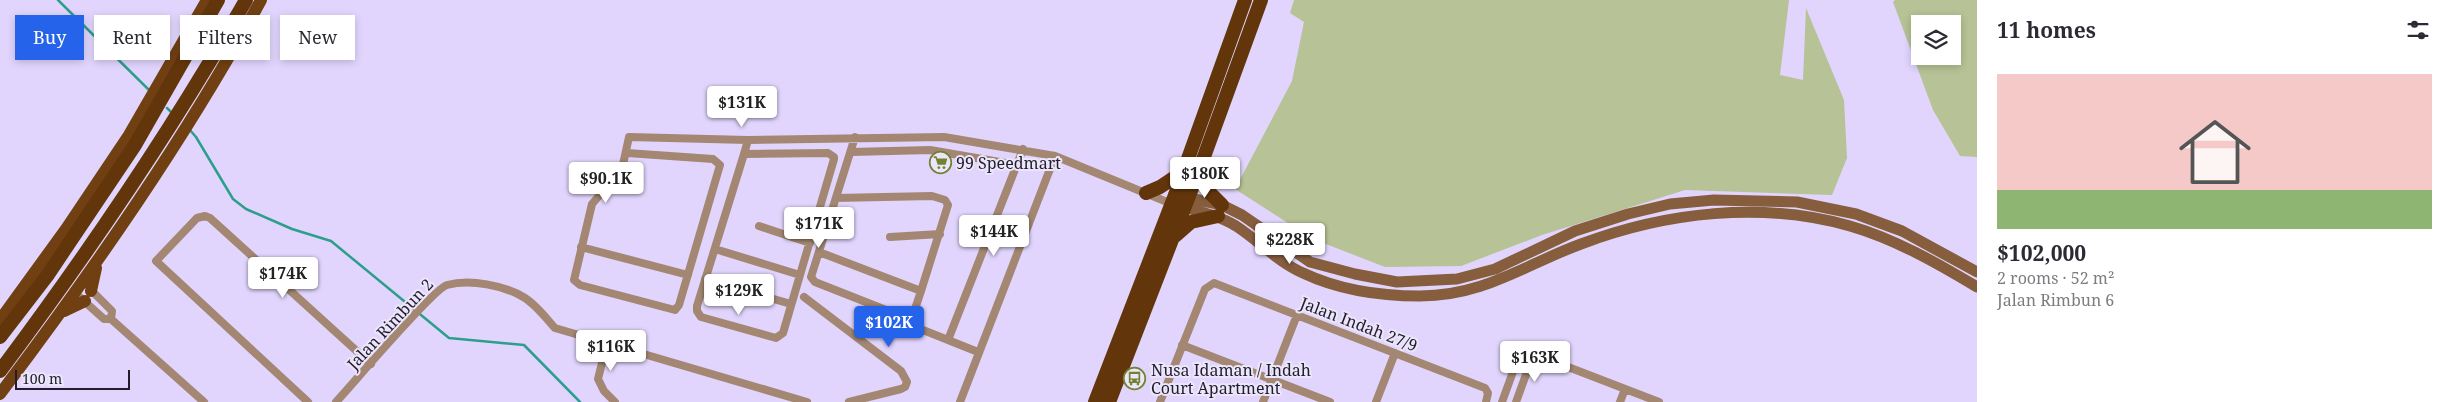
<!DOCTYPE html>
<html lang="en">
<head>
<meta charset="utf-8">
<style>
  body { margin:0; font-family:"Noto Serif",serif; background:#f2f2f3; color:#2b2b33; height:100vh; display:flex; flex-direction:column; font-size:19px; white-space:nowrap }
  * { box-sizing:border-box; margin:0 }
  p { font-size:16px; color:#7c7c81 }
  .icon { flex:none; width:28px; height:28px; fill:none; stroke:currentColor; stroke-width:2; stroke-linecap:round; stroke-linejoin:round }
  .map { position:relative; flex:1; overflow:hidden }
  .sheet { display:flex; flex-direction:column; background:#fff; width:475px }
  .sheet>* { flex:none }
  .guide { position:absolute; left:15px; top:15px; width:475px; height:45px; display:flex; gap:10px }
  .tools { position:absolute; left:1911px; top:15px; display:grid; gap:10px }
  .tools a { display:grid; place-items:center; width:50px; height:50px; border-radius:0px; background:#fff; box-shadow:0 2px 8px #0003; font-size:25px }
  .scale { position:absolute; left:15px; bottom:12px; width:115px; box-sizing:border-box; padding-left:5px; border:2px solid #221c2e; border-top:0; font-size:14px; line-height:18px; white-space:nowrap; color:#221c2e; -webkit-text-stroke:4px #ece6fa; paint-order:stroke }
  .price { position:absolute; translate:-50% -42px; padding:0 11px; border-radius:5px; background:#fff; color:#222; font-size:16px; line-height:32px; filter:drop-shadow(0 1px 2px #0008) }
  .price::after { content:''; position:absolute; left:50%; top:30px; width:15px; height:11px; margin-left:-8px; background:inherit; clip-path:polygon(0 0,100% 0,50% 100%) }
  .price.active { background:#2563eb; color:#fff }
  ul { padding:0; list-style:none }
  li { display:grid; align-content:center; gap:10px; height:265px; padding:0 20px }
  li span { display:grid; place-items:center; height:155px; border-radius:0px; color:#555 }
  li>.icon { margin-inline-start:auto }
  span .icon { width:90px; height:90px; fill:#fffc; stroke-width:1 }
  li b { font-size:21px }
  h2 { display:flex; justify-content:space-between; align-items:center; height:60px; padding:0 20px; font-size:21px }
  .chip { padding:0 18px; border-radius:0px; background:#fff; box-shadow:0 2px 8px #0003; font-size:18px; line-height:45px }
  .chip.active { background:#2563eb; color:#fff }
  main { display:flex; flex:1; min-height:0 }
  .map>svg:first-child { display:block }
</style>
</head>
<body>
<main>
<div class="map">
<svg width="1977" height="402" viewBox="0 0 1977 402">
  <rect width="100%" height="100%" fill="#e1d5fd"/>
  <!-- green -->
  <path fill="#b7c296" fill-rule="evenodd" d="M1294 0H1789L1780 75 1803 80 1806 8 1844 100 1847 158 1832 195 1685 190 1542 235 1461 266 1385 267 1313 239 1235 189 1292 81 1304 22 1290 13Z
    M1895 0H1977V157L1960 156 1933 110 1893 2ZM1920 24H1952V56H1920Z"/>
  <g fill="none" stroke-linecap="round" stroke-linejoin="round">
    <!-- stream -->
    <path stroke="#2d9e8c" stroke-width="2.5" d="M58 0 150 91
      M167 108 172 113
      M189 129 196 137 233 199 246 209 292 229 331 241 449 338 524 345 580 402"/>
    <!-- minor -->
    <path stroke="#a38772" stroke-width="8" d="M855 137 811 277 815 282 909 319 912 318 921 291
      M851 152 930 150 1017 165
      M627 153 713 159 720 165 679 305 675 310 580 285 574 280 592 204 622 169 629 137 748 140 944 137 1055 156 1172 204
      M744 154 828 153 834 157V159L783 333 776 338 701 317 697 311V306L744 154 748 140
      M759 226 810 243
      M890 237 940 234
      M581 247 688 275
      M715 249 800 275
      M819 252 921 291 948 205 945 200 932 196 836 198
      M705 279 791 304
      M90 289 112 311 111 319
      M75 293 104 319H111
      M804 297 901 371 907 382 905 387 901 389 849 402
      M111 319 204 402
      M918 328 978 352
      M948 340 1023 149
      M607 343 598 379 604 391 615 402
      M1182 345 1330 402
      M308 402 156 261 197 218 205 216 210 218 371 364
      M336 402C352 385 433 289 447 285 470 279 504 285 525 298 536 305 546 318 555 328L807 402
      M960 402 1055 156
      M1160 402 1205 289 1214 283 1485 388 1488 393 1486 402
      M1263 402 1297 315
      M1376 402 1395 353
      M1502 402 1518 358
      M1516 402 1532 358 1537 355 1659 402
      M1620 402 1625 389"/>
    <!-- secondary -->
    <path stroke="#865e3e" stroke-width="11" d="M1180 196 1222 205 1242 215 1310 262 1355 274 1397 282 1457 279 1495 269 1575 231 1628 214 1670 204 1714 200 1797 202 1856 214 1902 231 1977 272
      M1176 205C1197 211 1218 215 1236 226 1259 241 1278 262 1303 273 1339 290 1380 296 1420 296 1484 296 1524 265 1581 244 1666 212 1762 201 1850 226 1895 239 1937 263 1977 287"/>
    <!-- primary -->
    <path stroke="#704013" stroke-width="12" d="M91 291 96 268
      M64 311 85 301
      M0 320 66 229 129 135 207 0
      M0 394C95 268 185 139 261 0"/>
    <!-- trunk -->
    <path stroke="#62360a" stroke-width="14" d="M1201 165 1209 192 1222 205
      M1146 193 1160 187 1184 171
      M1175 236 1191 222 1218 216
      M0 337 47 276 135 145 218 0
      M0 371C89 252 172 130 246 0
      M1095 402 1175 195 1245 0
      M1109 402 1201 165 1261 0"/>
  </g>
  <!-- icons -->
  <defs>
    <symbol id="supermarket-ring" viewBox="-11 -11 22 22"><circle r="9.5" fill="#ece6fa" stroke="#728231" stroke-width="1.5"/><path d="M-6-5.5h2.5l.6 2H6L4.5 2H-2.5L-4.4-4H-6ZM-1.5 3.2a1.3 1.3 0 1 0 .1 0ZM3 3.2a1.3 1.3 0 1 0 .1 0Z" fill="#728231"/></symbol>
    <symbol id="bus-ring" viewBox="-11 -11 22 22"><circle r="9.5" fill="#ece6fa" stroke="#728231" stroke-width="1.5"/><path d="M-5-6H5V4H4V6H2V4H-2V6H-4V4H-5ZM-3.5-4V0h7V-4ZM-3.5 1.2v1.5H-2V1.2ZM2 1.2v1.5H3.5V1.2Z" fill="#728231"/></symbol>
  </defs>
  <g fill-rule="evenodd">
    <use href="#supermarket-ring" x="928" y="150" width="25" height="25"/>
    <use href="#bus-ring" x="1122" y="366" width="25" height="25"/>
  </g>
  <g text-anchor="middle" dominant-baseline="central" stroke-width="4" stroke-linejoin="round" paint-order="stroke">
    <!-- poi labels -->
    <g font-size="16" fill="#221c2e" stroke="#ece6fa" text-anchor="start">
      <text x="956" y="163">99 Speedmart</text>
      <text x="1151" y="370">Nusa Idaman / Indah<tspan x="1151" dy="18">Court Apartment</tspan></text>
    </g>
    <!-- street labels -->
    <g font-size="16" fill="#221c2e" stroke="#ece6fa">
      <text transform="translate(390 324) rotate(-47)">Jalan Rimbun 2</text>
      <text transform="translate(1359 324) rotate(21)">Jalan Indah 27/9</text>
    </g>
  </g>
</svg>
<div class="tools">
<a><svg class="icon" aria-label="layers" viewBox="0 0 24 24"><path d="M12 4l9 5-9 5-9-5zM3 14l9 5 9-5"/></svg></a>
</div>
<div class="scale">100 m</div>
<b class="price" style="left:742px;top:128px">$131K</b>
<b class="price" style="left:1205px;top:199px">$180K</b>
<b class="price" style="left:606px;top:204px">$90.1K</b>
<b class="price" style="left:819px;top:249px">$171K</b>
<b class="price" style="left:994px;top:257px">$144K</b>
<b class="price" style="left:1290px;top:265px">$228K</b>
<b class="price" style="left:283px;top:299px">$174K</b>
<b class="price" style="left:739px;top:316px">$129K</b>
<b class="price active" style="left:889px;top:348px">$102K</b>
<b class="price" style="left:611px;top:372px">$116K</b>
<b class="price" style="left:1535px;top:383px">$163K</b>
<div class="guide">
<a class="chip active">Buy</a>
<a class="chip">Rent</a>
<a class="chip">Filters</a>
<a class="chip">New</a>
</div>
</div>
<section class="sheet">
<h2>11 homes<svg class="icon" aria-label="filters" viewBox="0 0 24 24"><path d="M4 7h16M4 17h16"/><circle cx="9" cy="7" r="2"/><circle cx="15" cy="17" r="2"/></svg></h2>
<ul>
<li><span style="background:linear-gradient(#f6c9c9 75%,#8fb573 0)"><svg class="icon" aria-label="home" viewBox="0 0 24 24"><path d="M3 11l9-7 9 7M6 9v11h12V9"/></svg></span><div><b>$102,000</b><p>2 rooms · 52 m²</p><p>Jalan Rimbun 6</p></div></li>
</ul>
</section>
</main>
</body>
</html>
